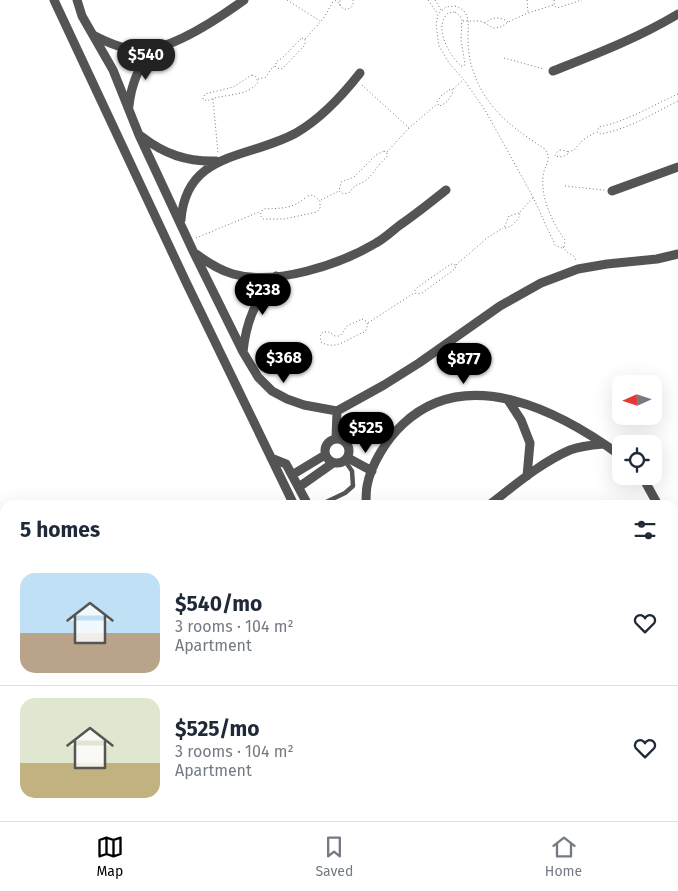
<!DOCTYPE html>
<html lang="en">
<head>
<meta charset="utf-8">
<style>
  body { margin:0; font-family:"Fira Sans",sans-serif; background:#f6f6f7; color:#1f2937; height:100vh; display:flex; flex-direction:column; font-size:19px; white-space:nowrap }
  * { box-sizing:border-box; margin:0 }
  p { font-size:16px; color:#747a83 }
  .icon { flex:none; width:28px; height:28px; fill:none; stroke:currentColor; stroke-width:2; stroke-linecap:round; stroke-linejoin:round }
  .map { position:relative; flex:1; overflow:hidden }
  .drawer { position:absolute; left:0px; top:500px; width:679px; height:321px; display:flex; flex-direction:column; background:#fff; border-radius:15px 15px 0 0; box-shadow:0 5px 20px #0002 }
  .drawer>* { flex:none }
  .needle { width:32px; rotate:267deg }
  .controls { position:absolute; left:612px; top:375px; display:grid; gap:10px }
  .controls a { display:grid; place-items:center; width:50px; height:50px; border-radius:10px; background:#fff; box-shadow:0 5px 20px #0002; font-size:25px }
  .price { position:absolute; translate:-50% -42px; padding:0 11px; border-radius:18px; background:#000; color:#fff; font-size:16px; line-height:32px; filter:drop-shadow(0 1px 2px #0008) }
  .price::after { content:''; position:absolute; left:50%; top:30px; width:15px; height:11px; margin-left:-8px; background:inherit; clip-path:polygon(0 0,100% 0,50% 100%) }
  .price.active { background:#222; color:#fff }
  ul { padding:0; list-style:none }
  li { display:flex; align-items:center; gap:15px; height:125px; padding:0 20px }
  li+li { border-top:1px solid #e0e1e3 }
  li span { display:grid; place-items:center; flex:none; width:140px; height:100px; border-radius:15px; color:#555 }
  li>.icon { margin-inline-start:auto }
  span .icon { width:60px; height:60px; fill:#fffc; stroke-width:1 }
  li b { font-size:21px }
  h2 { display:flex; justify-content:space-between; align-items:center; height:60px; padding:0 20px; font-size:21px }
  .dock { display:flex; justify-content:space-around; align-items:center; height:70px; border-top:1px solid #e0e1e3; background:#fff; font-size:14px; color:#747a83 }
  .dock a { display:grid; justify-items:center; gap:2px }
  .dock .active { color:#000 }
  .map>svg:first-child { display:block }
</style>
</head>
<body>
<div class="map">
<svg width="678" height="821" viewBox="0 0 678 821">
  <rect width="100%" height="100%" fill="#fff"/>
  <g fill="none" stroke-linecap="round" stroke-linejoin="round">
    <!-- path -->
    <path stroke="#767676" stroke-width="1" stroke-dasharray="1 2.5" stroke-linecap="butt" d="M287 0 320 21
      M335 0 337 1 343 9C350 10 354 7 353 0
      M428 0 438 14
      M435 0 441 10
      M527 0 528 12
      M554 0V5L557 8 582 0
      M340 5V0
      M455 6C471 11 468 23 468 37 468 46 469 56 471 64 483 107 510 126 545 149 553 161 543 166 543 178 541 199 553 224 565 240L564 247 561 248 555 245 533 197 485 110 464 80 449 63 439 46 436 24 438 14 446 7Z
      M455 12 460 16 462 19 461 40 465 64 464 66H461C449 55 433 27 448 13Z
      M463 21H480L485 23
      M508 22C500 16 492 17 485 23L493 28 501 27 508 22 528 13 554 5
      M302 38 305 39V45L282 69 277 68 275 66 277 61C283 59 295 44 302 38Z
      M305 39 323 19 334 0
      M504 58 544 69
      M252 75 255 76 258 82C247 98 222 93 207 101L203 99 205 94 233 87Z
      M258 79 266 77 271 69 275 66
      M362 85 409 128
      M453 89 463 80
      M449 90 452 89 453 91C451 98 446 104 439 106L437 102 442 95Z
      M678 94C651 106 628 121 599 127L597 132 600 134C629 129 652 114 678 101
      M213 99 218 153
      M560 150 567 151 568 154 562 157 555 156 557 152Z
      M384 151 387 153V157C378 164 374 174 365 181 357 186 355 184 350 192L344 194 339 191 341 182 354 177 376 155Z
      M387 152 409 128 437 104
      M568 152 574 150 583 140 596 132
      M565 186 604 190
      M305 198C291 210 279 208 263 209L260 215 263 219H284L317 212 320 208V201L313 195 307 196
      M321 200 339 191
      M519 213 509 216 504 228C511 228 517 221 520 215L519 213 533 198
      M196 238 259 212
      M563 247 568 253 574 256 576 261
      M451 264 456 265 455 269 422 293 417 294 415 293V290L418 287Z
      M456 265 487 238 503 228
      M362 319 366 321 368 325 365 332C350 336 337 352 321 342L320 336 323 332H329L335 336H340L347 326Z
      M368 323 414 293"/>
    <!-- lane -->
    <path stroke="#545454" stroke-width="4.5" d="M322 504 345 493 353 486 352 471 345 461"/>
    <!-- street -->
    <path stroke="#545454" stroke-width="9" d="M54 0 186 282 294 505
      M77 0 82 16 113 70 139 135 194 253 243 352 258 377 272 391 287 399 304 405 337 411 384 385 419 363 500 306 541 283 578 269 607 264 657 259 678 254
      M93 35C108 43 124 50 141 50 172 50 219 18 244 0
      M553 71C596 54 638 38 678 14
      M129 106C131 84 139 66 152 48
      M141 136C164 154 187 162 216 161
      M612 191 678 167
      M181 220C186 151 249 159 296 133 322 118 342 96 360 73
      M196 254C207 262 219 270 233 274 275 286 339 265 376 243 385 238 392 231 400 225 416 214 431 202 446 190
      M243 352C246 321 256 299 276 276
      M508 400 521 420 530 443 527 476
      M336 438 337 411
      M325 451a12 12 0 1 1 24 0a12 12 0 1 1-24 0Z
      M271 458 286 464 308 505
      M348 458 372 471
      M292 475 325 455
      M642 476 658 505
      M299 487 333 463
      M366 505C366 499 366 492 367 486 371 464 387 439 403 424 468 363 561 412 621 456
      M489 505C514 486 540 463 570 450 581 446 593 445 604 444
      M674 536 678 544
      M674 551 678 553
      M674 649 678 645
      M674 782 678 779
      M442 816 444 821
      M501 816 503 821"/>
  </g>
</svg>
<div class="controls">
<a><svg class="needle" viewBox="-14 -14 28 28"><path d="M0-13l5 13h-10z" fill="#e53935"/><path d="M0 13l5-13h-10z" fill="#747a83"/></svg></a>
<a><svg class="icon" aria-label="locate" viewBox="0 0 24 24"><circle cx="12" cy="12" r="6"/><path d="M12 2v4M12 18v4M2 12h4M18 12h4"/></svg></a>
</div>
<b class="price active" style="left:146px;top:81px">$540</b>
<b class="price" style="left:263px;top:316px">$238</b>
<b class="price" style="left:284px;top:384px">$368</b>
<b class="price" style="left:464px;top:385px">$877</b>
<b class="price" style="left:366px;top:454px">$525</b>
<section class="drawer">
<h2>5 homes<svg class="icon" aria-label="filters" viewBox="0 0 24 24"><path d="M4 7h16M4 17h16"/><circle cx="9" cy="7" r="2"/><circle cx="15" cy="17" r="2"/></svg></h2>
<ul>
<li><span style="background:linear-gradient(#bfe0f5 60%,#b9a48a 0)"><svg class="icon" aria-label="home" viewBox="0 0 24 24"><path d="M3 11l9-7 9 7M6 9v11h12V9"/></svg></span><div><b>$540/mo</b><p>3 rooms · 104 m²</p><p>Apartment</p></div><svg class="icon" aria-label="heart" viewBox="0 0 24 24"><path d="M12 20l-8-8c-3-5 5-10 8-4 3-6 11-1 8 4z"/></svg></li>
<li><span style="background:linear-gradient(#dfe7d0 65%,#c2b280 0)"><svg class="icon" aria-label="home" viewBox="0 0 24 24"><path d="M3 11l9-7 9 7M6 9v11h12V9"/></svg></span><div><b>$525/mo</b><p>3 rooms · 104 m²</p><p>Apartment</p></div><svg class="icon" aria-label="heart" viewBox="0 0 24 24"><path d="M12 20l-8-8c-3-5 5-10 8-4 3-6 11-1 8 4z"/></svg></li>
</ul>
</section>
</div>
<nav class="dock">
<a class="active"><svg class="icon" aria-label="map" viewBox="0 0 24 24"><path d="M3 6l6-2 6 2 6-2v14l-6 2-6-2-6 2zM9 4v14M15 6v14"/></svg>Map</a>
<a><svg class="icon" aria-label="saved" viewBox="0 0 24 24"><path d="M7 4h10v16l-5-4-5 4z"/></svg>Saved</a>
<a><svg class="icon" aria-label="home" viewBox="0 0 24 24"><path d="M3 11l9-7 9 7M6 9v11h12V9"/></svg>Home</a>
</nav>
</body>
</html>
